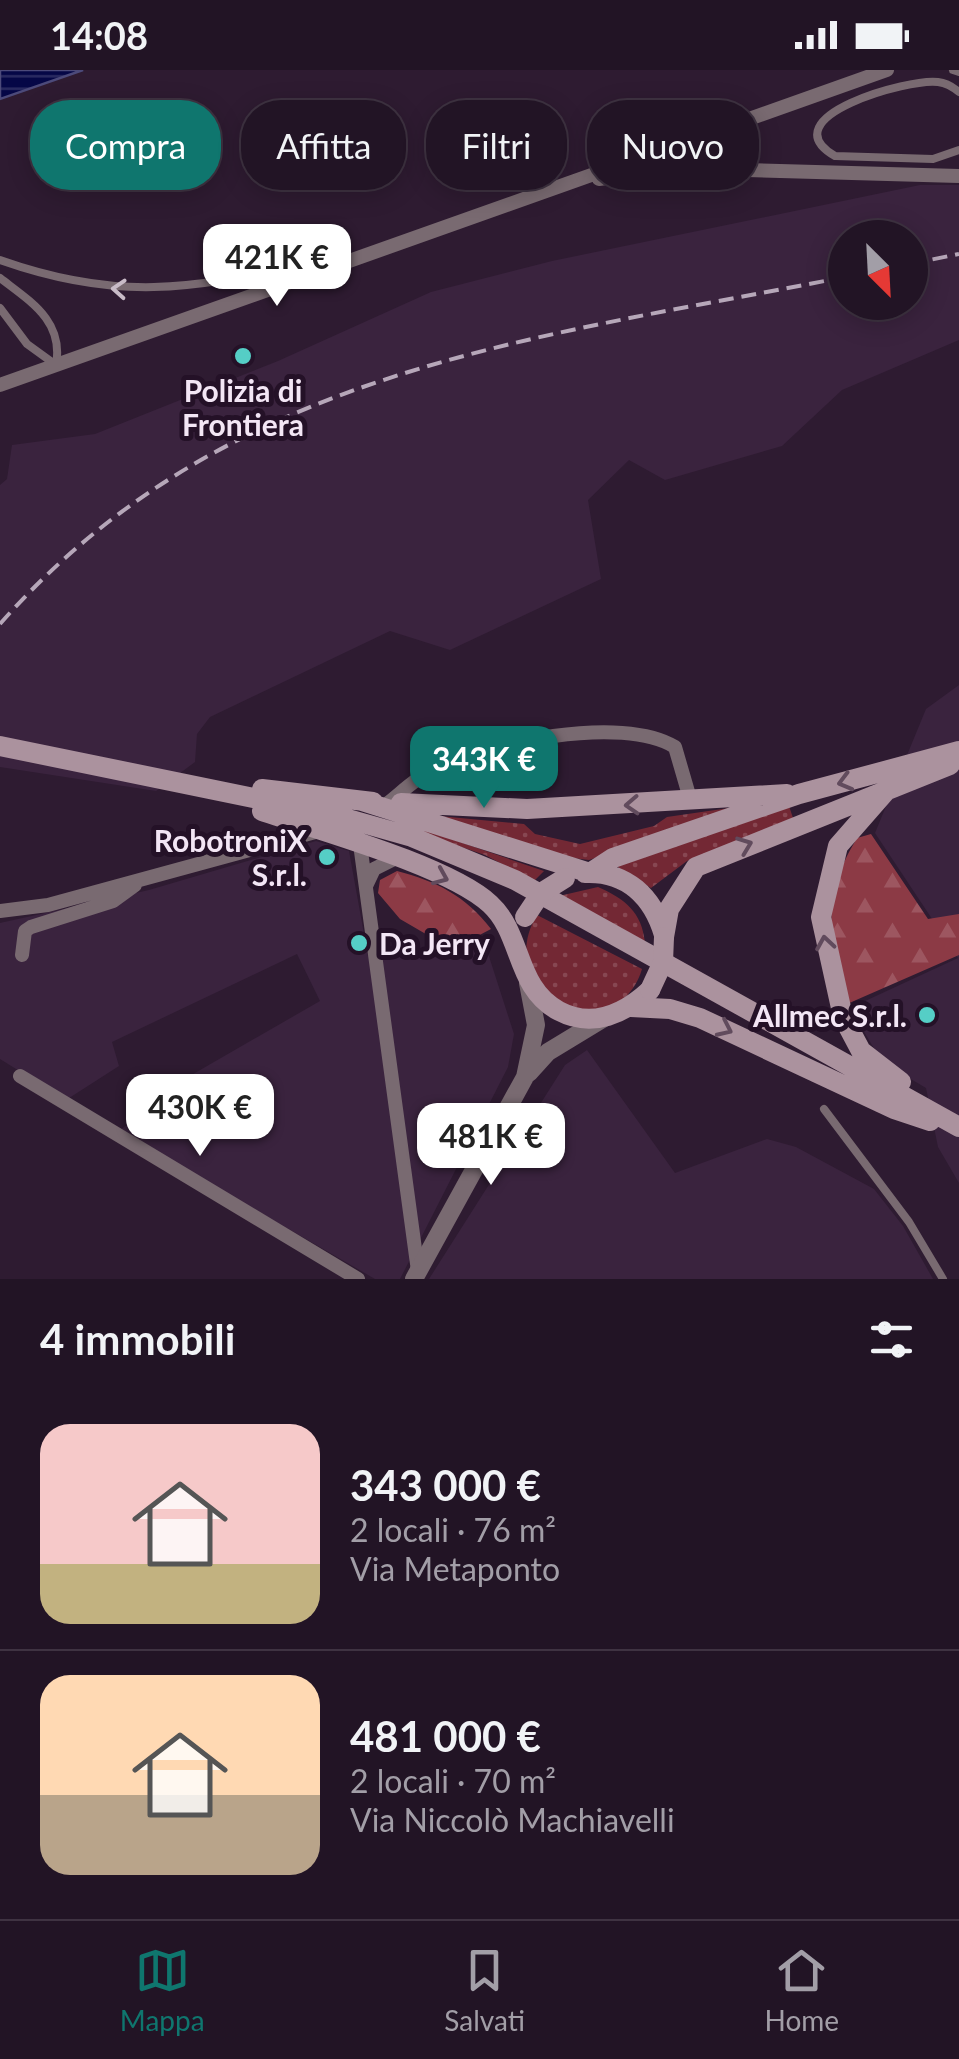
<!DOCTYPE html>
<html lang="it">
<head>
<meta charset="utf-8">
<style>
  body { margin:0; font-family:Lato,sans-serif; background:#2a1d2d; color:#f1f3f6; height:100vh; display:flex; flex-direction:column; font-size:38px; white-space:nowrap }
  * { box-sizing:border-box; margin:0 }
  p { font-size:32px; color:#a29ea7 }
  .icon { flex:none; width:55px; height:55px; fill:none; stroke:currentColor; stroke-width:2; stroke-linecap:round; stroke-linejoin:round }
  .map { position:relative; height:1209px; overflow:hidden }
  .sheet { display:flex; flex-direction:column; background:#221425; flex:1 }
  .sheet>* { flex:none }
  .banner { position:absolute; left:30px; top:30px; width:900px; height:90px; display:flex; gap:20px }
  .needle { width:65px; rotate:156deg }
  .tools { position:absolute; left:828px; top:150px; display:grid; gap:20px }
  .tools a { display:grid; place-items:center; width:100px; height:100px; border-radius:50%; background:#221425; box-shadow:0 5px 25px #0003,0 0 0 2px #3f3342; font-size:50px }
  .price { position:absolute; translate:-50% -85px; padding:0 22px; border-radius:20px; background:#fff; color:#222; font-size:32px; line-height:65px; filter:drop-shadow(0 2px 5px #0008) }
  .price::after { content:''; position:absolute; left:50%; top:60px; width:30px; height:22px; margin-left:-15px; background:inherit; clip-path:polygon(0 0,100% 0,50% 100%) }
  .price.selected { background:#0f766e; color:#fff }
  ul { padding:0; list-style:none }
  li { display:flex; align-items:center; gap:30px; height:250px; padding:0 40px }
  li+li { border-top:2px solid #3f3342 }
  li span { display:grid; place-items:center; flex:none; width:280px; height:200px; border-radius:30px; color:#555 }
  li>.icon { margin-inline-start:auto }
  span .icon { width:120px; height:120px; fill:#fffc; stroke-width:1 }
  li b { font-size:42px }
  h2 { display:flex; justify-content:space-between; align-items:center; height:120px; padding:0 40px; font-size:42px }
  .chip { padding:0 35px; border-radius:40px; background:#221425; box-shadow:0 5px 25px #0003,0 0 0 2px #3f3342; font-size:35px; line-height:90px }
  .chip.selected { background:#0f766e; color:#fff }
  .status { display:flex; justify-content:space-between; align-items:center; height:70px; padding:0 50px; background:#221425; direction:ltr }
  .status svg { height:28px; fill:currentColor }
  .tabs { display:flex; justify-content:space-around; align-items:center; height:140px; border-top:2px solid #3f3342; background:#221425; font-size:28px; color:#a29ea7 }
  .tabs a { display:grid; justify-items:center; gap:5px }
  .tabs .selected { color:#0f766e }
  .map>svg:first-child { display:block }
</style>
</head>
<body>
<div class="status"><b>14:08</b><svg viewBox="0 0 49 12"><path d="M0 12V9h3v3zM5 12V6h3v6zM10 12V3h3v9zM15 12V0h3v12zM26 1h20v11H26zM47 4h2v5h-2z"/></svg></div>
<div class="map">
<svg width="959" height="1209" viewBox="0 0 959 1209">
  <defs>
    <pattern id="grass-dots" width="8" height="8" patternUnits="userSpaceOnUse" patternTransform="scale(2.5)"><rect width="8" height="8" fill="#732834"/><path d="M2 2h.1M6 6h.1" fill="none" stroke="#874752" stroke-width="1.8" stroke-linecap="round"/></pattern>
    <pattern id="forest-firs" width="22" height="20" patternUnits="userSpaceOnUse" patternTransform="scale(2.5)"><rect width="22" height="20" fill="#8c3a45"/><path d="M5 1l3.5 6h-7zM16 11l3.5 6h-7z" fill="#9d5660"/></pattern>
    <pattern id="water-rules" width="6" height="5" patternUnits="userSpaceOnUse" patternTransform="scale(2.5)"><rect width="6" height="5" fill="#050746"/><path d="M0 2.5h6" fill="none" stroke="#2a2b61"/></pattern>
  </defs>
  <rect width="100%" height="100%" fill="#2e1b31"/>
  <!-- built -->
  <path fill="#3a233e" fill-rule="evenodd" d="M920 115H959V270L842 320 782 376 665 410 629 390 588 430 601 509 450 580 390 561 210 647 197 664 195 692 156 721 0 697V415L7 409 12 375 95 364 278 291 431 222 552 191ZM845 168H910V232H845Z
    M959 615V1113L938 1077 926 1018 882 992 850 938 958 888 875 763 926 639Z
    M316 771 349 781 368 886 485 874 514 964 508 997 400 1209H375L119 1061 188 1007 320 931 297 884 112 972 119 996 66 1030 0 989V853L149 820Z
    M587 980 675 1103 767 1069 796 1077 874 1119 903 1156 933 1209H429L565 995Z"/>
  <!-- grass -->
  <path fill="url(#grass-dots)" d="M743 736 589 790 564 787 439 746 524 754 535 764 580 774 654 756 667 747Z
    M789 736 793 748 687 791 651 818 616 796Z
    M410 755 544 801 534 811 485 785 409 759Z
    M598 817C625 829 642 842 645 873L559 826Z
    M537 845 642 899C617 983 489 924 537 845Z"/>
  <!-- forest -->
  <path fill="url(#forest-firs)" d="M871 764 928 849 959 844V885L847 934C832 862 817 835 857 768Z
    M397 801C436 811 466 826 491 859L472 869 443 874 400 849 378 823 380 810Z"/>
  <!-- water -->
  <path fill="url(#water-rules)" stroke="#4c4a7a" stroke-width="2.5" d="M0 0H83L0 29Z"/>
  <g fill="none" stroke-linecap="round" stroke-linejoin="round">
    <!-- service -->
    <path stroke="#796a71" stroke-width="8" d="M953 0 959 2
      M959 22C953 17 946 13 938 12 910 8 768 47 835 86L933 89 959 80
      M705 68 698 85 708 98
      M0 190C136 238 209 213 344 187
      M0 208C31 232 64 251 56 295L27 274 0 238
      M824 1039 909 1152 943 1209"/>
    <!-- minor -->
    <path stroke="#796a71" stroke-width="14" d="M599 109 677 98 959 106
      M0 315 887 0
      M388 733C402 722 416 708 432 700 485 673 622 644 675 677L691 732
      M360 774 418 1201
      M366 816 374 799 396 788
      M0 841 48 835 319 761
      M22 885 25 861 31 857 113 831 135 815
      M20 1006 358 1209"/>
    <!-- tertiary -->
    <path stroke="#796a71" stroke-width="18" d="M529 1003 548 982 604 948
      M414 1209 525 1007 536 955 528 913"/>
    <!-- secondary -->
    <path stroke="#ab929e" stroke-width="20" d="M0 676 327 743 412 767 515 810 959 1057
      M262 719 373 732
      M887 720 838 776 821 847 843 947 861 981 901 1012
      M362 731 590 803 613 788 799 724 959 681
      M401 733 527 739 787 724
      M262 741C318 760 449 796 490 834 523 864 515 918 559 941 593 959 625 943 650 920
      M585 803C627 801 653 827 664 865
      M664 867 669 839 696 797 950 695
      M631 937 670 939 700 948 894 1039 930 1051"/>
    <!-- rail -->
    <path stroke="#b6a7b9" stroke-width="4" stroke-dasharray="15 8" stroke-linecap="butt" d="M910 194 959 184
      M0 554C224 299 532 269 845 207"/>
    <!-- secondary-bridge -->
    <path stroke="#ab929e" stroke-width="20" d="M525 847 541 823 565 808
      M650 920 663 892 664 867"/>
  </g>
  <!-- one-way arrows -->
  <defs><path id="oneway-chevron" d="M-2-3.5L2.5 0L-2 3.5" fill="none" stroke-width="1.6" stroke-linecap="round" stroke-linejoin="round" transform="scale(2.5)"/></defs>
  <use stroke="#c8bbc7" href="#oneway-chevron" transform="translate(119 219) rotate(-176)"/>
  <g stroke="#614b5d">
    <use href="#oneway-chevron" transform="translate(845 712) rotate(165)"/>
    <use href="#oneway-chevron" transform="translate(632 735) rotate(177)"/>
    <use href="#oneway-chevron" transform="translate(745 775) rotate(-21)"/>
    <use href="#oneway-chevron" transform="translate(441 807) rotate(23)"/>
    <use href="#oneway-chevron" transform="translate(825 873) rotate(-99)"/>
    <use href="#oneway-chevron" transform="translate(725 959) rotate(25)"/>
  </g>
  <!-- markers -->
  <g fill="#55cec6" stroke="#241127" stroke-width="4">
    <circle cx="243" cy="286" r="10"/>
    <circle cx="327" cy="787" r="10"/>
    <circle cx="359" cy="873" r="10"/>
    <circle cx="927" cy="945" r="10"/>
  </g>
  <g text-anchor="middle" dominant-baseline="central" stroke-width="10" stroke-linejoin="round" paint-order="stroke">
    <!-- poi labels -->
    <g font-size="30" font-weight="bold" fill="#f3e6f5" stroke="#241127" text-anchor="end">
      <text x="243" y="320" text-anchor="middle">Polizia di<tspan x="243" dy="34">Frontiera</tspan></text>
      <text x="307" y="770">RobotroniX<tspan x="307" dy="34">S.r.l.</tspan></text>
      <text x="379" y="873" text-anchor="start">Da Jerry</text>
      <text x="907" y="945">Allmec S.r.l.</text>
    </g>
  </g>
</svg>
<div class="tools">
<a><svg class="needle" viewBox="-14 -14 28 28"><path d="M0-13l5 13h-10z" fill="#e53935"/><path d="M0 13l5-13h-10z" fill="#a29ea7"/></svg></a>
</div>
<b class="price" style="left:277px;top:239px">421K €</b>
<b class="price selected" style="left:484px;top:741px">343K €</b>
<b class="price" style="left:200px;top:1089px">430K €</b>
<b class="price" style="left:491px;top:1118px">481K €</b>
<div class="banner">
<a class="chip selected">Compra</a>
<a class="chip">Affitta</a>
<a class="chip">Filtri</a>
<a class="chip">Nuovo</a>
</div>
</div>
<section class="sheet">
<h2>4 immobili<svg class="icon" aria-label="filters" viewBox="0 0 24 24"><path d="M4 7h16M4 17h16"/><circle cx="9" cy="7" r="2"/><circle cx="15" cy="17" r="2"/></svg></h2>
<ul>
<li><span style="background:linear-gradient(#f6c9c9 70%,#c2b280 0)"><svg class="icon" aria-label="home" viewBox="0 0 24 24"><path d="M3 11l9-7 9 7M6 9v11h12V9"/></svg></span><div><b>343 000 €</b><p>2 locali · 76 m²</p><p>Via Metaponto</p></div></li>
<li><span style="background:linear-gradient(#ffd9b3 60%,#b9a48a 0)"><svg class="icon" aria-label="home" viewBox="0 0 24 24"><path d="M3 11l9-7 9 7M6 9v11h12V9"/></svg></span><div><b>481 000 €</b><p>2 locali · 70 m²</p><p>Via Niccolò Machiavelli</p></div></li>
</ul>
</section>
<nav class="tabs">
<a class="selected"><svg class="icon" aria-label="map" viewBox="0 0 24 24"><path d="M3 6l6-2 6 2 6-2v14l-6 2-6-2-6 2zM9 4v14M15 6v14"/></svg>Mappa</a>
<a><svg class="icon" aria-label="saved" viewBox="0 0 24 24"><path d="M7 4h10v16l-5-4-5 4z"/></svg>Salvati</a>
<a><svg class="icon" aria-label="home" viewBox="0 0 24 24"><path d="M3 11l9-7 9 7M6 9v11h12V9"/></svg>Home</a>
</nav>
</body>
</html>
